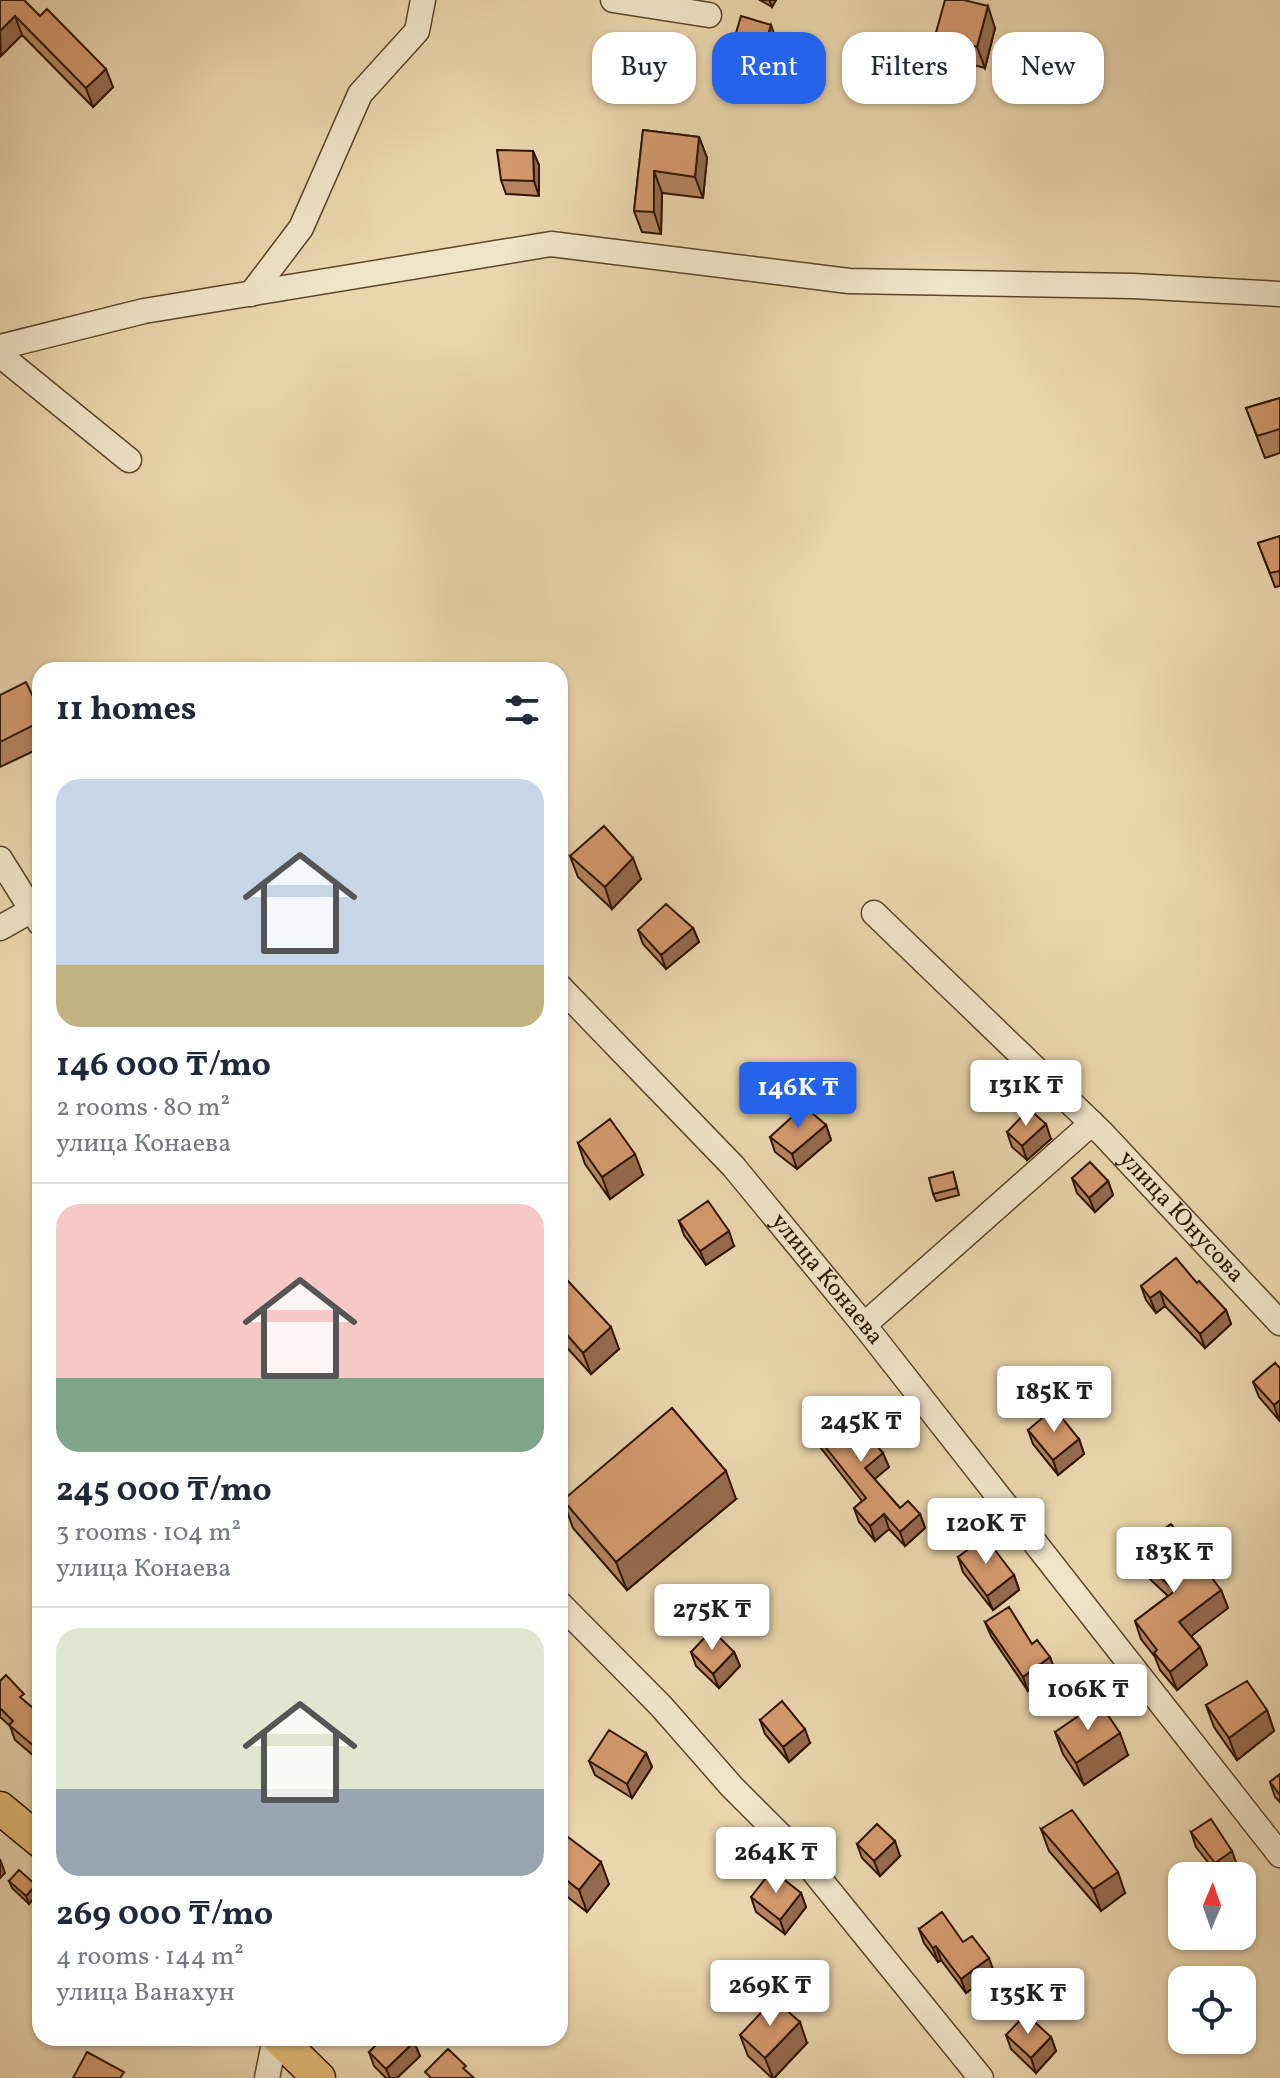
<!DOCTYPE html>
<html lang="en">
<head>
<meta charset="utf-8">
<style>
  body { margin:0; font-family:Vollkorn,serif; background:#f6f6f7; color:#1f2937; height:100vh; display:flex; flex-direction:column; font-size:30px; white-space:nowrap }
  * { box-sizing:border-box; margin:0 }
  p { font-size:26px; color:#747a83 }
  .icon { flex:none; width:44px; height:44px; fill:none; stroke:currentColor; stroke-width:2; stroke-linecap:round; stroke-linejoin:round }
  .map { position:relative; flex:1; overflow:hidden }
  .panel { position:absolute; left:32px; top:662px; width:536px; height:1384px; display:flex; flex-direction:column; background:#fff; border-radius:24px; box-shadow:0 2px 6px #0004 }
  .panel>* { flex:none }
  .top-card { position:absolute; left:592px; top:32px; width:568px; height:72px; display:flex; gap:16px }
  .needle { width:52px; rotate:2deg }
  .controls { position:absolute; left:1168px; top:1862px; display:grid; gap:16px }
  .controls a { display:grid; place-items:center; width:88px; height:88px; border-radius:16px; background:#fff; box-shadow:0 2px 6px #0004; font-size:40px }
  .price { position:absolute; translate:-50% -68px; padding:0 18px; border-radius:8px; background:#fff; color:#222; font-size:26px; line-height:52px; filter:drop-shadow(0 2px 4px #0008) }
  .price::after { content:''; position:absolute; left:50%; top:48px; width:24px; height:18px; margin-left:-12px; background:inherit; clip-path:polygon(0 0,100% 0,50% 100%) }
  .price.selected { background:#2563eb; color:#fff }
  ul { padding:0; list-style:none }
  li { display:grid; align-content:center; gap:16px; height:424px; padding:0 24px }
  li+li { border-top:2px solid #e0e1e3 }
  li span { display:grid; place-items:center; height:248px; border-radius:24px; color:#555 }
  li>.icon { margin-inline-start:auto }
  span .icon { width:144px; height:144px; fill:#fffc; stroke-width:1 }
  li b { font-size:34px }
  h2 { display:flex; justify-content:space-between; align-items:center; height:96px; padding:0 24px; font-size:34px }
  .pill { padding:0 28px; border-radius:24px; background:#fff; box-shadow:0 2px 6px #0004; font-size:28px; line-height:72px }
  .pill.selected { background:#2563eb; color:#fff }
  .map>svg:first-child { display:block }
</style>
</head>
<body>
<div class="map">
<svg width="1280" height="2078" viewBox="0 0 1280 2078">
  <rect width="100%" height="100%" fill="#ead5ac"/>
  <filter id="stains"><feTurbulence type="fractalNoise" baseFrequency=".0025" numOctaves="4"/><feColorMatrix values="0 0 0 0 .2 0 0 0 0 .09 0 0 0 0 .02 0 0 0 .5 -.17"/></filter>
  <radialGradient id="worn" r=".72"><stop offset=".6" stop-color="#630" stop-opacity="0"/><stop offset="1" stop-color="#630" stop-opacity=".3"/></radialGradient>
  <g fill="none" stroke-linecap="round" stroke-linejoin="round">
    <defs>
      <g id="minor">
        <path d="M613 0 709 15"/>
        <path d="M251 294 301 228 360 94 417 31 423 0"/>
        <path d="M0 347 144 311 551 244 849 281 1133 286 1280 294"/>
        <path d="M0 355 129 460"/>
        <path d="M0 859 40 923"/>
        <path id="s1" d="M874 913 1102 1133 1280 1323"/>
        <path d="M0 928 32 910"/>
        <path id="s2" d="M560 987 733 1166 864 1325 1280 1855"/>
        <path d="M864 1325 1092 1123"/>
        <path d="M560 1604 661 1706 732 1787 801 1856 981 2078"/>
        <path d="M267 2078 275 2038"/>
      </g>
      <path id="major" d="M0 1808 40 1841
        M278 2038 319 2078"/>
    </defs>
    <!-- minor casing -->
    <use href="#minor" stroke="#5d452b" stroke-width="27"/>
    <!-- major casing -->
    <use href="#major" stroke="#2e1500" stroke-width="35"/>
    <!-- minor -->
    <use href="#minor" stroke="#f1e4c9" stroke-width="24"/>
    <!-- major -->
    <use href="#major" stroke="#e5ba76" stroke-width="32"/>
  </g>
  <!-- wall -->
  <path fill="#b5845e" stroke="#2e1500" stroke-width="2" d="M0 0 113 87 93 107 22 35 1 56Z
    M760 0H776L772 7Z
    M995 28 985 68 943 57 935 36Z
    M776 39 767 73 736 64 731 50Z
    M643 130 699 137 707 158 703 198 662 193 661 234 642 232 634 211Z
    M539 165V196L506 194 501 180Z
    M1280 398V453L1265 458 1246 408Z
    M1280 536V586L1275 587 1258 543Z
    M0 695 40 711V748L0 767Z
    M570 856 641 879 612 909 578 877Z
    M693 928 699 942 666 969 643 944 638 930Z
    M826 1125 831 1140 797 1169 775 1152 770 1137Z
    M1007 1132 1051 1139 1027 1160 1012 1147Z
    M578 1143 643 1175 610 1199 585 1164Z
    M953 1172 959 1195 936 1201 933 1194Z
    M1072 1178 1108 1181 1113 1195 1095 1212 1077 1193Z
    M679 1221 734 1246 706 1265 684 1235Z
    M1197 1283 1226 1310 1231 1324 1205 1348 1165 1306 1156 1313 1146 1300 1141 1286Z
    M560 1288 619 1349 591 1374 560 1340Z
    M1275 1363 1279 1420 1259 1397 1253 1382Z
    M811 1429 874 1435 871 1438 889 1467 874 1479 900 1508 920 1514 925 1528 905 1546 889 1529 875 1541 859 1522 854 1508 862 1501 817 1443Z
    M1028 1430 1079 1439 1084 1454 1058 1475 1033 1444Z
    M736 1499 627 1590 573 1528 563 1500Z
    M1132 1551 1221 1590 1228 1608 1191 1636 1200 1647 1207 1665 1177 1690 1160 1670 1155 1657 1141 1639 1135 1621 1168 1596 1139 1569Z
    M958 1557 1014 1575 1019 1590 993 1610 963 1572Z
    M985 1622 1032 1644 1050 1657 1055 1671 1028 1691 991 1636Z
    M691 1652H734L740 1666 719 1688 696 1666Z
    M0 1681 40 1714V1761L15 1740 10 1726 0 1717Z
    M1206 1705 1267 1710 1274 1731 1237 1760 1214 1727Z
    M760 1720 810 1743 789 1762 765 1734Z
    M1055 1732 1128 1755 1084 1785 1063 1754Z
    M646 1753 652 1767 632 1798 595 1775 589 1761Z
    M1280 1774V1802L1275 1797 1270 1782Z
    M1041 1829 1125 1893 1101 1911 1049 1851Z
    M560 1831 609 1884 587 1912 560 1891Z
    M1191 1832 1237 1865 1223 1876H1219L1196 1847Z
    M857 1844 900 1856 880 1876 862 1858Z
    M9 1881 36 1885 38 1892 29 1904 12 1888Z
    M801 1893 806 1907 785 1934 756 1912 751 1897Z
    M919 1929 994 1972 966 1993 941 1960 938 1962 924 1943Z
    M740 2035 807 2043 774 2078H772L748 2056Z
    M1006 2035 1051 2037 1056 2051 1036 2073 1011 2049Z
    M154 2038H168L164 2044Z
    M414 2042 420 2056 397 2078H386L374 2066 369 2052Z"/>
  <!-- shaded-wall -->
  <path fill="#946b4c" stroke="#2e1500" stroke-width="2" d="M769 0H776L772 7Z
    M988 6 995 28 985 68 977 47Z
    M15 16 22 35 1 56 0 31Z
    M771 25 776 39 767 73 761 59Z
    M106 69 113 87 93 107 86 88Z
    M699 137 707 158 703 198 695 177Z
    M533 151 539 165V196L534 181Z
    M654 171 662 193 661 234 654 212Z
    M633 858 641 879 612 909 605 887Z
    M693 928 699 942 666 969 661 955Z
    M1046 1124 1051 1139 1027 1160 1022 1146Z
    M826 1125 831 1140 797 1169 792 1154Z
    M635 1154 643 1175 610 1199 602 1177Z
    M1108 1181 1113 1195 1095 1212 1089 1198Z
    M729 1231 734 1246 706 1265 700 1251Z
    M1160 1291 1165 1306 1156 1313 1150 1298Z
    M1226 1310 1231 1324 1205 1348 1200 1334Z
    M611 1327 619 1349 591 1374 583 1353Z
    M1280 1400V1419L1279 1420 1274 1405Z
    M869 1421 874 1435 867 1441 861 1427Z
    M1079 1439 1084 1454 1058 1475 1053 1460Z
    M883 1453 889 1467 870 1483 865 1468Z
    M726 1471 736 1499 627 1590 616 1562Z
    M884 1514 889 1529 875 1541 870 1526Z
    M920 1514 925 1528 905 1546 900 1532Z
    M1014 1575 1019 1590 993 1610 987 1596Z
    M1221 1590 1228 1608 1186 1640 1179 1622Z
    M1200 1647 1207 1665 1177 1690 1170 1672Z
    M734 1652 740 1666 719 1688 713 1674Z
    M1050 1657 1055 1671 1028 1691 1023 1677Z
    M1267 1710 1274 1731 1237 1760 1229 1738Z
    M805 1729 810 1743 789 1762 783 1747Z
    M1120 1733 1128 1755 1084 1785 1076 1763Z
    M40 1744V1758L36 1748Z
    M646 1753 652 1767 632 1798 627 1784Z
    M895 1841 900 1856 880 1876 874 1861Z
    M1232 1851 1237 1865 1223 1876H1220L1215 1863Z
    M0 1859 5 1873 0 1878Z
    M601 1862 609 1884 587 1912 579 1890Z
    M1118 1872 1125 1893 1101 1911 1093 1889Z
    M36 1885 38 1892 29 1904 26 1896Z
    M801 1893 806 1907 785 1934 780 1920Z
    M936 1946 941 1960 938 1962 933 1948Z
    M989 1958 994 1972 966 1993 961 1979Z
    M800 2022 807 2043 774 2078H773L765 2058Z
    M1051 2037 1056 2051 1036 2073 1031 2058Z
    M414 2042 420 2056 397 2078H390L386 2069Z"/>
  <!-- building -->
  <path fill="#d3996d" stroke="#2e1500" stroke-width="2" d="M0 0H24L40 16 47 9 106 69 86 88 15 16 0 31Z
    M945 0H964L988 6 977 47 935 36Z
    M741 16 771 25 761 59 731 50Z
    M643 130 699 137 695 177 654 171V212L634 211Z
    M497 150 533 151 534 181 501 180Z
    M1280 398V429L1257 436 1246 408Z
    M1280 536V571L1270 573 1258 543Z
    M26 682 40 711V722L0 742V695Z
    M604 826 633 858 605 887 570 856Z
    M40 830V842L35 834Z
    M666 904 693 928 661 955 638 930Z
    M804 1106 826 1125 792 1154 770 1137Z
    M1029 1109 1046 1124 1022 1146 1007 1132Z
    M610 1119 635 1154 602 1177 578 1143Z
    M1090 1162 1108 1181 1089 1198 1072 1178Z
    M953 1172 957 1188 933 1194 929 1178Z
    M708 1201 729 1231 700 1251 679 1221Z
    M1176 1258 1197 1283 1199 1281 1226 1310 1200 1334 1160 1291 1150 1298 1141 1286Z
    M568 1281 611 1327 583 1353 560 1327V1288Z
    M1275 1363 1280 1368V1400L1274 1405 1253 1382Z
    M850 1398 869 1421 861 1427 883 1453 865 1468 900 1508 908 1501 920 1514 900 1532 884 1514 870 1526 854 1508 866 1498 811 1429Z
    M672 1408 726 1471 616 1562 563 1500Z
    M1054 1408 1079 1439 1053 1460 1028 1430Z
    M1171 1524 1221 1590 1179 1622 1200 1647 1170 1672 1154 1653 1157 1650 1135 1621 1175 1591 1132 1551Z
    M985 1537 1014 1575 987 1596 958 1557Z
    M1009 1607 1032 1644 1037 1640 1050 1657 1023 1677 985 1622Z
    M712 1630 734 1652 713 1674 691 1652Z
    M6 1675 24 1694 20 1697 40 1714V1744L36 1748 9 1725 13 1721 0 1708V1681Z
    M1247 1681 1267 1710 1229 1738 1206 1705Z
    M782 1701 805 1729 783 1747 760 1720Z
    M1099 1702 1120 1733 1076 1763 1055 1732Z
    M609 1730 646 1753 627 1784 589 1761Z
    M1280 1774V1795L1270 1782Z
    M1072 1810 1118 1872 1093 1889 1041 1829Z
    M1211 1819 1232 1851 1215 1863 1191 1832Z
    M877 1824 895 1841 874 1861 857 1844Z
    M560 1831 601 1862 579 1890 560 1875Z
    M19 1870 36 1885 26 1896 9 1881Z
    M772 1870 801 1893 780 1920 751 1897Z
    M942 1912 963 1942 972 1936 989 1958 961 1979 936 1946 933 1948 919 1929Z
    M774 1999 800 2022 765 2058 740 2035Z
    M1026 2014 1051 2037 1031 2058 1006 2035Z
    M383 2038H410L414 2042 386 2069 369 2052Z
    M448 2049 466 2066 463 2068 474 2078H431L425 2072Z
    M87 2052 124 2072 120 2078H73Z"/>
  <g text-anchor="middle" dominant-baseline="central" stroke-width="6" stroke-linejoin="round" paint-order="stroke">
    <!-- street labels -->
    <g font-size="24" fill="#2e1500" stroke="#f1e4c9">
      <text stroke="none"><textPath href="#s1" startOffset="432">улица Юнусова</textPath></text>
      <text stroke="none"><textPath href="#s2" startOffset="396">улица Конаева</textPath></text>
    </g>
  </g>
  <rect width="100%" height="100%" filter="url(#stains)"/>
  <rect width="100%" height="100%" fill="url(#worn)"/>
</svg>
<div class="controls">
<a><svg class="needle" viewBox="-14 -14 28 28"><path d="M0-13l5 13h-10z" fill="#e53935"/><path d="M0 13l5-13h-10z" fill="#747a83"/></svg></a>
<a><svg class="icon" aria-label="locate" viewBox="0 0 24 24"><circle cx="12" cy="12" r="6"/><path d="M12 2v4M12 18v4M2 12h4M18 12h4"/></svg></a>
</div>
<b class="price" style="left:1026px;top:1128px">131K ₸</b>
<b class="price selected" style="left:798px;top:1130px">146K ₸</b>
<b class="price" style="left:1054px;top:1434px">185K ₸</b>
<b class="price" style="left:861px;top:1464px">245K ₸</b>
<b class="price" style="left:986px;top:1566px">120K ₸</b>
<b class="price" style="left:1174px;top:1595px">183K ₸</b>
<b class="price" style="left:712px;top:1652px">275K ₸</b>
<b class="price" style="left:1088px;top:1732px">106K ₸</b>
<b class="price" style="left:776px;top:1895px">264K ₸</b>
<b class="price" style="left:770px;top:2028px">269K ₸</b>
<b class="price" style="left:1028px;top:2036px">135K ₸</b>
<div class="top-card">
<a class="pill">Buy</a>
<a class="pill selected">Rent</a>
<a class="pill">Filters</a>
<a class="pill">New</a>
</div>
<section class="panel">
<h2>11 homes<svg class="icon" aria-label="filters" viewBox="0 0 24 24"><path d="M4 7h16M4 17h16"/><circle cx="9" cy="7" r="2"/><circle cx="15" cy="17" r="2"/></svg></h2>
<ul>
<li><span style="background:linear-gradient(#c9d6e8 75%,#c2b280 0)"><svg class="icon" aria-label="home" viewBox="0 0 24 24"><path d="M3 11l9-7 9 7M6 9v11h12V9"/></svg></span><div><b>146 000 ₸/mo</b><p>2 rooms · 80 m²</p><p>улица Конаева</p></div></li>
<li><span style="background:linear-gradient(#f6c9c9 70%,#7fa58c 0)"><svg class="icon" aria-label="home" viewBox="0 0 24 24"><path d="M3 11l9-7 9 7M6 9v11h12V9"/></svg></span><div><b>245 000 ₸/mo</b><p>3 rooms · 104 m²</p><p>улица Конаева</p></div></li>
<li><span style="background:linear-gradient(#dfe7d0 65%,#9aa5b1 0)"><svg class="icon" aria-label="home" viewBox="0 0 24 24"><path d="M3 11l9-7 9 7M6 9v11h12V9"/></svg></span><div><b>269 000 ₸/mo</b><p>4 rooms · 144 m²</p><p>улица Ванахун</p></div></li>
</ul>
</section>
</div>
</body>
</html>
